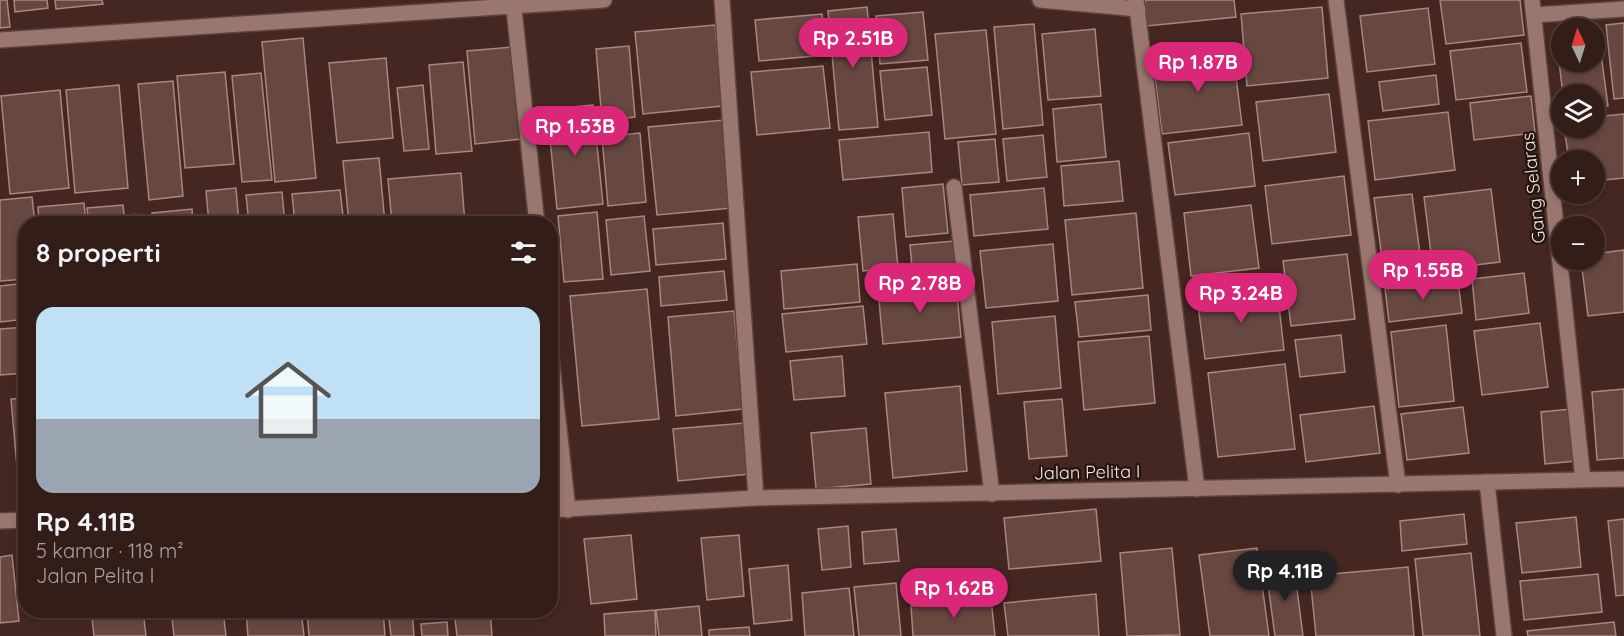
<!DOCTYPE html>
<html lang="id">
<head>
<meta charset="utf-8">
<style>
  body { margin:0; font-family:Quicksand,sans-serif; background:#3e2a26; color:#f1f3f6; height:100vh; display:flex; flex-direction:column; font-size:22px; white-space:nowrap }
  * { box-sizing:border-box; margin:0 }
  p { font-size:20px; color:#a9a2a2 }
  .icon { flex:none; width:33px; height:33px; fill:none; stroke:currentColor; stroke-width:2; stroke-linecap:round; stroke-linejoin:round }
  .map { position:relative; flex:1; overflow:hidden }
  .panel { position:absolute; left:18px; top:216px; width:540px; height:402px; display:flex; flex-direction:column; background:#331d19; border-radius:24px; box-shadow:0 3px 9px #0003,0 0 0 2px #4e3b38 }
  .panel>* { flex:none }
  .needle { width:39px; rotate:356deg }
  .controls { position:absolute; left:1551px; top:18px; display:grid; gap:12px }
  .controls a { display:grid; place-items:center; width:54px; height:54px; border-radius:50%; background:#331d19; box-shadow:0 3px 9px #0003,0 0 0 2px #4e3b38; font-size:30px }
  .price { position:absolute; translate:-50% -51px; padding:0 14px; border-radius:21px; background:#db2777; color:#fff; font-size:20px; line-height:39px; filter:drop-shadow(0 2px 3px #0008) }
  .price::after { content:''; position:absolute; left:50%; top:36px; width:18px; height:14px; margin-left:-9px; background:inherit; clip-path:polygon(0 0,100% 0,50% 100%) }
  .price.current { background:#222; color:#fff }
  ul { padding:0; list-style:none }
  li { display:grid; align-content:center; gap:12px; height:318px; padding:0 18px }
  li span { display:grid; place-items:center; height:186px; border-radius:18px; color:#555 }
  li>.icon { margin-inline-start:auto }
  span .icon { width:108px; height:108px; fill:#fffc; stroke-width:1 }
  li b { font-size:26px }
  h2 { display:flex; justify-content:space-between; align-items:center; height:72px; padding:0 18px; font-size:26px }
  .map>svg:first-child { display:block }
</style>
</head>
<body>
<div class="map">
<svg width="1624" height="636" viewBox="0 0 1624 636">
  <rect width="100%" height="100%" fill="#442721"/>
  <!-- building -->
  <path fill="#674841" stroke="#a9867e" stroke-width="1.5" d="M0 0H7L10 27 0 28Z
    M14 0H47L48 8 15 12Z
    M55 0H102L103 4 56 9Z
    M1145 0H1234L1236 17 1147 26Z
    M1440 0H1520L1524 35 1446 44Z
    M867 7 878 127 839 130 828 11Z
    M1322 7 1328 78 1247 86 1241 14Z
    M1428 8 1435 64 1367 72 1360 16Z
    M923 12 928 60 880 64 876 16Z
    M822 14 826 55 759 61 755 20Z
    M1624 23V98L1614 99 1606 25Z
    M1034 24 1043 125 1003 129 994 27Z
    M1597 24 1608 106 1594 107V94H1563L1555 30 1562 29V62H1594V28H1564Z
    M715 25 722 106 643 114 635 32Z
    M1095 29 1101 96 1048 100 1042 34Z
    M986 30 996 134 945 139 935 34Z
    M303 38 316 178 275 182 262 42Z
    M1521 43 1527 92 1456 100 1450 51Z
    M629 46 635 117 602 121 596 49Z
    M513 47 521 139 475 144 467 51Z
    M1233 52 1242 125 1162 134 1153 62Z
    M386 58 393 138 337 143 329 63Z
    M463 62 472 151 436 154 429 65Z
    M823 66 830 128 757 135 751 72Z
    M927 67 932 115 885 120 880 71Z
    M225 72 234 164 185 168 177 76Z
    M261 73 272 180 242 182 232 76Z
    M1436 75 1439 104 1383 111 1379 82Z
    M173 81 183 196 149 200 138 84Z
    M119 85 128 188 75 193 66 90Z
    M423 85 429 149 404 151 397 88Z
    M60 90 69 188 10 194 1 96Z
    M1329 94 1336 152 1263 161 1256 102Z
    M1531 96 1535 133 1474 140 1470 103Z
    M1101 104 1106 157 1057 162 1053 109Z
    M593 105 603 204 557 209 547 109Z
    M1448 112 1455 170 1375 180 1368 121Z
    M1624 114V178L1594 181V160H1569L1564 128H1594V117Z
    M724 120 732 208 657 215 648 127Z
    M929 132 932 172 843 180 839 140Z
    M640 133 646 202 608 206 602 137Z
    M1249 133 1255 186 1175 195 1168 143Z
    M1043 135 1047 177 1007 181 1003 139Z
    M995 139 999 182 962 185 958 142Z
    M379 158 385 224H349L343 161Z
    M1119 161 1123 201 1064 206 1061 166Z
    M461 173 465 224H392L388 179Z
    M1344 176 1351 235 1272 244 1265 186Z
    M943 184 948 233 906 237 902 188Z
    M236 188 239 224H209L206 191Z
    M1044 188 1048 229 974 236 970 195Z
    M1491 189 1500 262 1433 270 1424 197Z
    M340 190 344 224H295L292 194Z
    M282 192 285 224H249L246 195Z
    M1412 194 1422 269 1384 273 1374 198Z
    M32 197 35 224H26V279L0 281V200Z
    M84 203 86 224H39L38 207Z
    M123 205 125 224H89L87 208Z
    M1251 205 1259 268 1191 276 1184 213Z
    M192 209 193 224H153L152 213Z
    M597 212 603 279 564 282 558 216Z
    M1136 213 1143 288 1072 295 1065 220Z
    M893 214 898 268 863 271 858 217Z
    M644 216 650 271 611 275 606 220Z
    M723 223 726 259 656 265 653 229Z
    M954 241 957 275 913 278 910 245Z
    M1053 244 1058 301 986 308 980 251Z
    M1624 250V312L1588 316 1581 260H1594V254Z
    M1347 254 1355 319 1291 326 1283 261Z
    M857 264 860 302 784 309 781 271Z
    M724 271 727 300 661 306 659 277Z
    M1524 273 1529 313 1476 320 1472 279Z
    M1458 281 1462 313 1389 322 1385 289Z
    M26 283V319L0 322V286Z
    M956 283 961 337 883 344 878 290Z
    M1277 288 1284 350 1205 359 1197 298Z
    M647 289 659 419 582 426 570 296Z
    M1148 295 1151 330 1079 337 1075 302Z
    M863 306 867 344 786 352 782 314Z
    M734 311 743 409 676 416 668 317Z
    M1055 316 1061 388 998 394 992 322Z
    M1540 323 1548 387 1482 395 1474 331Z
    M1446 325 1454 401 1399 407 1391 332Z
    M26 327V373L0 375V329Z
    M1341 335 1345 372 1300 377 1295 340Z
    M1149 336 1155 403 1084 410 1078 342Z
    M842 356 845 396 794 400 790 361Z
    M1285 364 1295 449 1218 457 1208 373Z
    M960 386 967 471 893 478 885 393Z
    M1624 389V458L1597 460 1592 392Z
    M550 395 559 459 550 460Z
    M26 398V500L20 501 11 399Z
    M1062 399 1067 456 1029 459 1024 402Z
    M1374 406 1380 453 1306 462 1300 415Z
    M1463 407 1469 453 1407 460 1401 414Z
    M1571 409 1576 461 1545 464 1541 412Z
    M745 423 750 474 678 481 673 429Z
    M866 428 871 484 816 489 811 433Z
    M1096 509 1101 561 1009 569 1004 518Z
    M1464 514 1467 544 1402 551 1400 521Z
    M1576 517 1581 567 1522 573 1516 523Z
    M1624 519V595L1616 596 1608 521Z
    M848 526 851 567 822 570 818 529Z
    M896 529 899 561 864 564 862 532Z
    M631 535 637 599 591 604 584 539Z
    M739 535 744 596 707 600 701 538Z
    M1172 548 1180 635 1127 636 1120 553Z
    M1257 548 1269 636H1210L1199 555Z
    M1471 553 1480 636H1423L1415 559Z
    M12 555 19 621 0 623V557Z
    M788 565 792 620 754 624 749 569Z
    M1294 566 1303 636H1275L1266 570Z
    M1408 567 1414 636H1316L1310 576Z
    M1598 574 1602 612 1524 620 1520 581Z
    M896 583 901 636H859L854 587Z
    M849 588 854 636H805L802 593Z
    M1096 594 1099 636H1008L1004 603Z
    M991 599 995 636H913L911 606Z
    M699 606 702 636H659L656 610Z
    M91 610H143L146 636H94Z
    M171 610H223L226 636H174Z
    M301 610 304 636H248L246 612Z
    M307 610H383L385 636H309Z
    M388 610H412L414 636H391Z
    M454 610H490L492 636H457Z
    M655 610 656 636H605L604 614Z
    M447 622 448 636H422L421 624Z
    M1614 622 1616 636H1528L1527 631Z
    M749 627 750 636H709V630Z"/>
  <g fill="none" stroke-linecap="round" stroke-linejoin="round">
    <defs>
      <path id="minor" d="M513 0 537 224
        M722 0 756 498
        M1040 0 1138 9
        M1136 0 1197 489
        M1336 0 1398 485
        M1532 0 1583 480
        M1534 15 1624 9
        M0 40 604 0
        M954 187 992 494
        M135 222V224
        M550 346 568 510
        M1487 482 1504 636
        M550 510 756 498 1624 479
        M0 521 26 520"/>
    </defs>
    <!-- minor casing -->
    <use href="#minor" stroke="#5b433e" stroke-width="18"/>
    <!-- minor -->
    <use href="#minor" stroke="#99776f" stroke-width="15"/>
  </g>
  <g text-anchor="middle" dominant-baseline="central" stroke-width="4.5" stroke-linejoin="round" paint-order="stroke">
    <!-- street labels -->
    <g font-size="18" fill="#f9e6e1" stroke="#211411">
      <text transform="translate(1533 188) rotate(-96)">Gang Selaras</text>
      <text transform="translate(1087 472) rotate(-1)">Jalan Pelita I</text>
    </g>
  </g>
</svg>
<div class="controls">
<a><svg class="needle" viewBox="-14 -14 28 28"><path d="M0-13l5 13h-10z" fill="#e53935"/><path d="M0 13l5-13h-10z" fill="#a9a2a2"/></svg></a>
<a><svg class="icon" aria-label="layers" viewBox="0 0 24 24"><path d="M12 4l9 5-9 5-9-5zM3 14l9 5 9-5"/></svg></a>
<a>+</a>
<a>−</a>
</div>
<b class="price" style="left:853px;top:69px">Rp 2.51B</b>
<b class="price" style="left:1198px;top:93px">Rp 1.87B</b>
<b class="price" style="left:575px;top:157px">Rp 1.53B</b>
<b class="price" style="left:1423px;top:301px">Rp 1.55B</b>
<b class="price" style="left:920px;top:314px">Rp 2.78B</b>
<b class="price" style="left:1241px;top:324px">Rp 3.24B</b>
<b class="price current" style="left:1285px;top:602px">Rp 4.11B</b>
<b class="price" style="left:954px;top:619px">Rp 1.62B</b>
<section class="panel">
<h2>8 properti<svg class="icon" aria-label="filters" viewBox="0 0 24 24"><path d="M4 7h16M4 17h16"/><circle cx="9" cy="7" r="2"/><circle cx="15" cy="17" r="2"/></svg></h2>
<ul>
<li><span style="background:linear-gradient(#bfe0f5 60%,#9aa5b1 0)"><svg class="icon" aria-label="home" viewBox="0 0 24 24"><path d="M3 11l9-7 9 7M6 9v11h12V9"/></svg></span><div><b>Rp 4.11B</b><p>5 kamar · 118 m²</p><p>Jalan Pelita I</p></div></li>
</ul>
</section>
</div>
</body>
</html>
